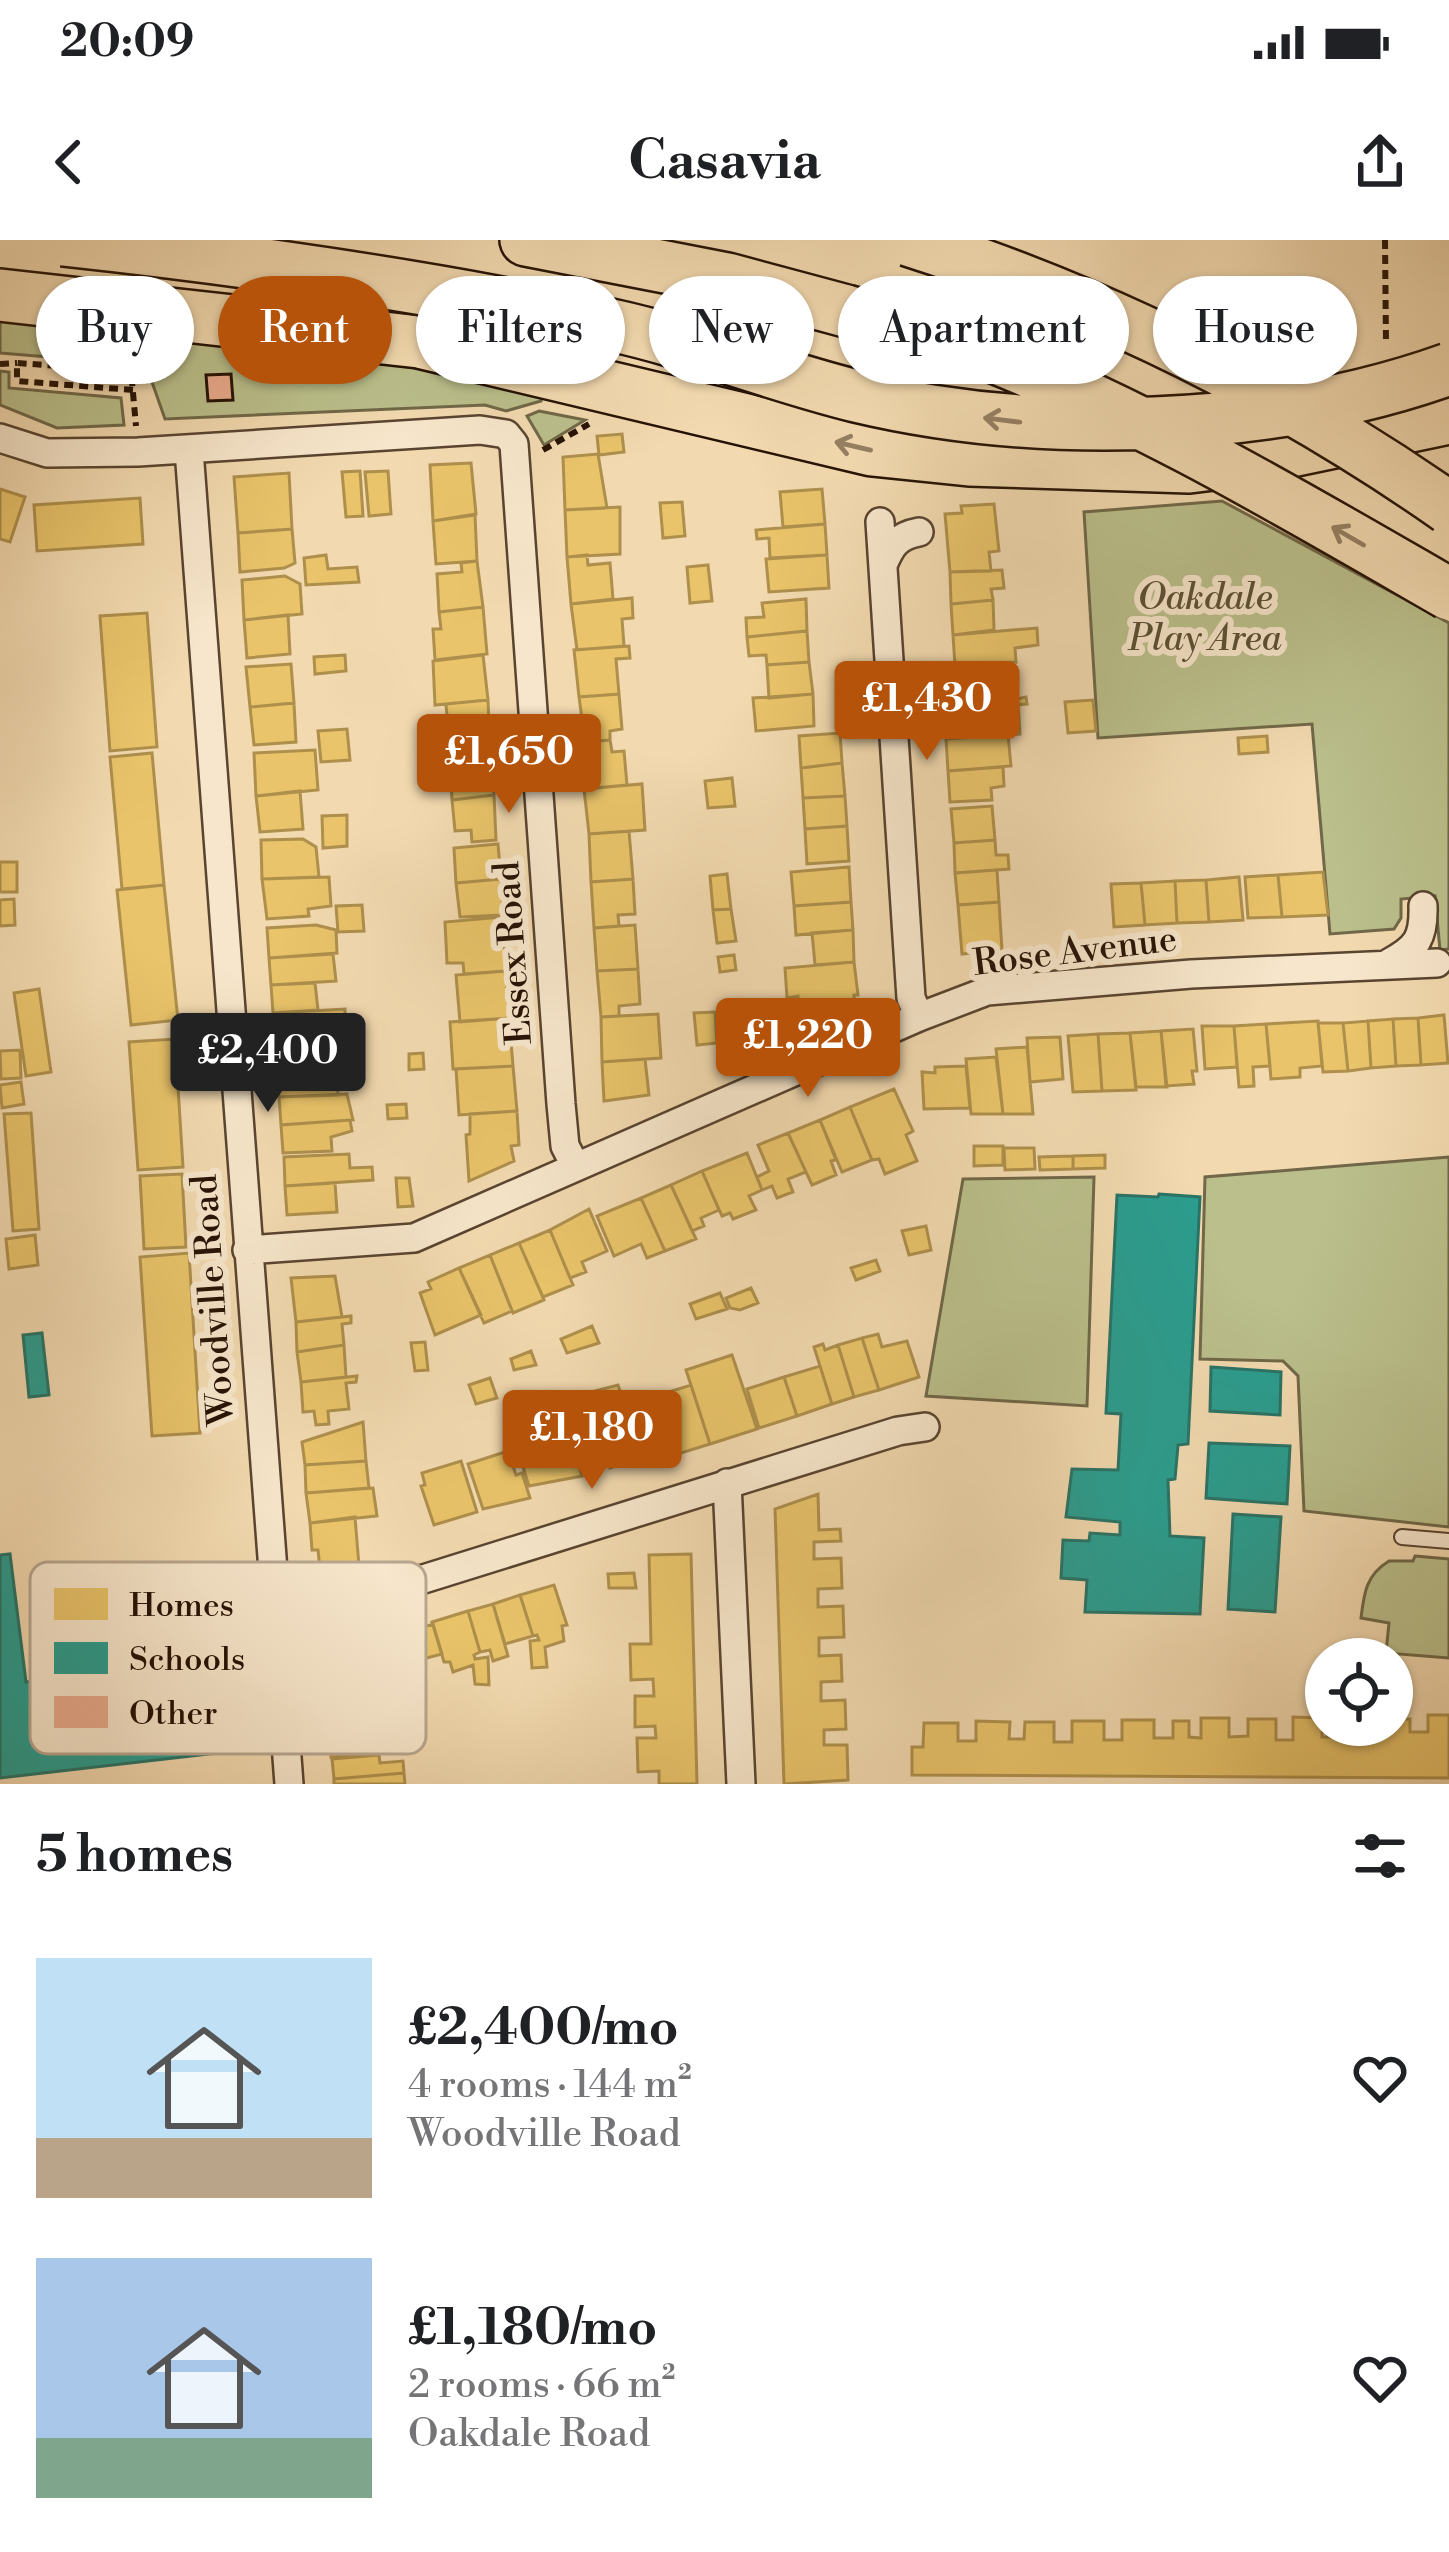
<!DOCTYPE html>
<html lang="en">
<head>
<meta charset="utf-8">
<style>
  body { margin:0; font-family:"Libre Bodoni",serif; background:#f6f6f6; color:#202124; height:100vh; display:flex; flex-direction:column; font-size:45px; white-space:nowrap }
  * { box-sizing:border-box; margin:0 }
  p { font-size:39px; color:#757577 }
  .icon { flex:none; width:66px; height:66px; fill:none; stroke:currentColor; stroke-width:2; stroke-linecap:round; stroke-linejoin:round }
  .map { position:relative; height:1544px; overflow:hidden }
  .drawer { display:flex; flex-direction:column; background:#fff; flex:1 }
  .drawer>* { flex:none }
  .banner { position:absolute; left:36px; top:36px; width:1377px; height:108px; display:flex; gap:24px }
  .tools { position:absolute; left:1305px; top:1398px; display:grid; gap:24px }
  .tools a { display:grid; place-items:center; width:108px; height:108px; border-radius:50%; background:#fff; box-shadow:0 3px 9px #0004; font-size:60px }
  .price { position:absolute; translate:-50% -102px; padding:0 27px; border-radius:12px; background:#b45309; color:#fff; font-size:39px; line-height:78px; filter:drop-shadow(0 3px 6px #0008) }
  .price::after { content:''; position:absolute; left:50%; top:72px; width:36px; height:27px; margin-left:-18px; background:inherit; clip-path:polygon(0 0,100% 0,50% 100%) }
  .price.on { background:#222; color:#fff }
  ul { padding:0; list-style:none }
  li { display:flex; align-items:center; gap:36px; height:300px; padding:0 36px }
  li span { display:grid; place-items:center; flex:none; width:336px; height:240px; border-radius:0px; color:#555 }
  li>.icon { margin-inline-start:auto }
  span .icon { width:144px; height:144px; fill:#fffc; stroke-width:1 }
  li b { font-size:51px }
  h2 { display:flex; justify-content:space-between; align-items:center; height:144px; padding:0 36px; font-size:51px }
  .tag { padding:0 42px; border-radius:54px; background:#fff; box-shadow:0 3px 9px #0004; font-size:42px; line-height:108px }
  .tag.on { background:#b45309; color:#fff }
  .status { display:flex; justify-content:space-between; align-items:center; height:84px; padding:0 60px; background:#fff; direction:ltr }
  .status svg { height:33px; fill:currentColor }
  header { display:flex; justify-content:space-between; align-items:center; height:156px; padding:0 36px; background:#fff; font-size:54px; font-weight:800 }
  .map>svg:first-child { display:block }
</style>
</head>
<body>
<div class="status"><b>20:09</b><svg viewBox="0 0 49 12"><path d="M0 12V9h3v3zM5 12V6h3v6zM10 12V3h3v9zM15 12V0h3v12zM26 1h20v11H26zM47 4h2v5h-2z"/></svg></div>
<header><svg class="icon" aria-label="back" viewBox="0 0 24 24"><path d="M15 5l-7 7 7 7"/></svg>Casavia<svg class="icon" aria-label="share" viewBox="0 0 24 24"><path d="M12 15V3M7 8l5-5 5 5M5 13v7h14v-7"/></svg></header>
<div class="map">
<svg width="1449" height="1544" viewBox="0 0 1449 1544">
  <rect width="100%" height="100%" fill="#f2d9af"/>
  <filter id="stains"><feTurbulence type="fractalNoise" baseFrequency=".00167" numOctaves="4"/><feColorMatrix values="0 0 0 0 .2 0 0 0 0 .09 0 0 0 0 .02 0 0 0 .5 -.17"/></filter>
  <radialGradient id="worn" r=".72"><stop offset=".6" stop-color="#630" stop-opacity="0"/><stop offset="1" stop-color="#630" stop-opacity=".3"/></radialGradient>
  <!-- green -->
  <path fill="#babf8b" stroke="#706848" stroke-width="3" d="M0 69 227 88 543 146 541 161 506 171 485 165 165 179 146 125 0 113Z
    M0 131 9 132V148L121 158 124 185 57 188 0 165Z
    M539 171 585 180 544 205 527 176Z
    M1222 261 1449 383V709L1440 710 1435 656 1401 659V678L1394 689 1330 694 1312 484 1098 498 1084 272Z
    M1449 917V1287L1304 1271 1298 1136 1283 1121 1200 1119 1205 937Z
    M1094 937 1087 1166 926 1156 963 939Z
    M1415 1316 1449 1319V1418L1386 1413 1389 1383 1361 1378C1364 1353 1366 1335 1389 1321H1413Z"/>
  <!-- homes -->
  <path fill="#e9c46a" stroke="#ae8f4c" stroke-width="3" d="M622 194 624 212 599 215 597 196Z
    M598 214 607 268 565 270 563 217Z
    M471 223 476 274 433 281 430 225Z
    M360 231 363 276 346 277 342 232Z
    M388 231 391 274 369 276 365 232Z
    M289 233 292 289 238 293 234 237Z
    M0 249 25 257 10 302 0 299Z
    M822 249 825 284 783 287 780 252Z
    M140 258 143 304 37 311 34 265Z
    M682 262 685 296 663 298 660 263Z
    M994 264 999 311 989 312 991 331 950 332 945 274 962 273 961 266Z
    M620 267V314L567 317 565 270Z
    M475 275 477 321 436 324 433 281Z
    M825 284 827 315 770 318 769 298 757 299 756 290Z
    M292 289 295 323 284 328 240 332 238 293Z
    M326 315 328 329 357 327 359 342 306 345 304 318Z
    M587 315 588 325 610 323 613 359 571 364 567 317Z
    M827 315 829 348 769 352 766 319Z
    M477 321 483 367 439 372 437 334 462 332 461 323Z
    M708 325 712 361 690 363 687 327Z
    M1002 330 1004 348 991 349 993 360 951 364 950 332Z
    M285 336 300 344 302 374 244 380 242 340Z
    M632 358 633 378 622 379 624 406 577 410 571 364Z
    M806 359 807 391 747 397 746 378 764 377 762 363Z
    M993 360 994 390 953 395 951 364Z
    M483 367 487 414 435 420 433 389H441L439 372Z
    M147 373 157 507 110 511 100 376Z
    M288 375 290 414 247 418 244 380Z
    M1037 388 1038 405 1015 408 1016 422 955 426 953 395Z
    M807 391 809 422 767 425 766 415 749 416 747 397Z
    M629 406 630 418 616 419 619 454 579 457 574 410Z
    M345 415 346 431 315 434 314 417Z
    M483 415 488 460 435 465 433 421Z
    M809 422 813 454 769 458 767 425Z
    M291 424 294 463 250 467 246 427Z
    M1014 433 1016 459 1026 457 1027 464 945 469 942 436Z
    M619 454 622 489 610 491V500L585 502 579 457Z
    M813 454 814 486 756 491 753 458Z
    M488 460 490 507 464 509 463 500H449L446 464Z
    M1093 460 1096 491 1068 493 1065 462Z
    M294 463 296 502 254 505 250 467Z
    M1018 464 1020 494 946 499 945 469Z
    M347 489 350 520 321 522 318 491Z
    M840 493 842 523 801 528 799 496Z
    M1008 495 1011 526 948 531 946 499Z
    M1267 496 1268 512 1239 514 1238 498Z
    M610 500 612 512 624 511 627 545 584 549 582 515 586 514 585 502Z
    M490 507 494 555 452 560 450 524 468 522 466 509Z
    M315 510 318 550 256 556 254 513Z
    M152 513 164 645 122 649 110 517Z
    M842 523 845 556 803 558 801 528Z
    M1003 527 1004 546 991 548 992 560 950 562 948 531Z
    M732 538 735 566 708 568 705 541Z
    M642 544 645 590 589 594 584 549Z
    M300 551 303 589 260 592 256 556Z
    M494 555 496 600 472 602 471 590 455 591 452 560Z
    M845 556 847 586 805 589 803 558Z
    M992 566 995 600 954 603 951 569Z
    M347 575V606L323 608 322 576Z
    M847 586 849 621 807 624 805 589Z
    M629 591 633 639 591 642 589 594Z
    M303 599 316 607 319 637 262 639 261 600Z
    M995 600 996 615H1008L1009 629 955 633 954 603Z
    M498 604 501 639 456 643 454 608Z
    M0 622H17V652H0Z
    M849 627 851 662 794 666 791 632Z
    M997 630 999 662 958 665 955 633Z
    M1323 632 1328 675 1282 677 1278 635Z
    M727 634 731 669 713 670 710 636Z
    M1278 635 1282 677 1248 678 1245 637Z
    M329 637 331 666 308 669 309 676 267 679 262 639Z
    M1239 637 1243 680 1209 682 1206 640Z
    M501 639 503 675 460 677 456 643Z
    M633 639 635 674 618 675 619 686 594 688 591 642Z
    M1206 640 1209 682 1177 683 1175 641Z
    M1175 641 1177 683 1145 685 1141 643Z
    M1141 643 1145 685 1114 687 1111 644Z
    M164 645 178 780 131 785 117 650Z
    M14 659 15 685 0 686V660Z
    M851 662 853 690 796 695 794 666Z
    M999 662 1002 710 962 714 958 665Z
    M362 665 364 691 338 692 336 666Z
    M731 669 736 701 717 703 713 670Z
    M502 677 506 731 464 734 463 723H447L445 682Z
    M316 685 336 690 337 713 269 718 267 688Z
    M635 685 638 729 597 731 594 688Z
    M853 690 854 722 815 725 812 693Z
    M333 714 336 741 271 745 269 718Z
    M734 715 736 730 720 732 718 717Z
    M854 722 858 755H854L855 773 798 779V756L787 758 785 728Z
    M638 729 640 764 619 766V776L601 777 597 731Z
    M506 731 509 778 460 782 456 735Z
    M315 743 318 770 273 773 271 745Z
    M39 749 51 832 26 836 14 753Z
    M345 769V775L328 777 330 797 276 801 273 773Z
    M715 772 717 803 697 805 694 773Z
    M658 774 661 818 602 822 601 777Z
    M1444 775 1448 823 1421 825 1418 778Z
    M509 778 513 826 453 829 450 782Z
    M1418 778 1421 825 1396 826 1393 779Z
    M1393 779 1396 826 1371 828 1368 781Z
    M1318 781 1322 826 1300 828V837L1271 839 1266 784Z
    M1368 781 1371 828 1348 831 1343 783Z
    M1318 783H1343L1348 831 1323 832Z
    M1266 784 1270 826 1253 827 1254 846 1239 847 1234 786Z
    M1202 786H1234L1237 827 1205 829Z
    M738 788 739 811 720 814 719 789Z
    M1193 789 1197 831H1192L1194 844 1166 846 1161 791Z
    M1161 791 1167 847H1136L1130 793Z
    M1130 793 1136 850 1102 851 1098 794Z
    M1098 794 1102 851 1073 852 1068 796Z
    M340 796 342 817H348V825L277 829 276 801Z
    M1060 797 1063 839 1030 842 1027 798Z
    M175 799 183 927 138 930 129 802Z
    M1027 807 1033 874H1003L996 809Z
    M20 810 21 838 1 839 0 811Z
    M423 813 424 829 409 830V814Z
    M996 817 1003 874H971L966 819Z
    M645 819 649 855 604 861 602 822Z
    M348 825 349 831 337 832 338 855 279 857 277 829Z
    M513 826 517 871 459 875 456 829Z
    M966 826 970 868 924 869 922 832 935 833V827Z
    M21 842 24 864 2 868 0 845Z
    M894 849 913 891 906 895 917 921 885 934 879 919 872 920 850 867Z
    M347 854 353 880 281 885 279 857Z
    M406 864 407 878 388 879 387 865Z
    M850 867 872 920 842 932 820 880Z
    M517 871 519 905 511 906 514 921 469 941 466 895 470 894V874Z
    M31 873 39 989 13 991 4 874Z
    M350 880 352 891 331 897 332 911 283 913 281 885Z
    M820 880 836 920 831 921 836 935 812 945 788 893Z
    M788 893 806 932 788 939 793 952 777 958 772 946 762 950 757 937 769 931 758 905Z
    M974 906H1003V925L974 926Z
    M1004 908H1034L1035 929 1005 930Z
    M747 913 762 950 749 956 756 970 733 979 730 973 722 976 702 931Z
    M349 914 350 928 372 927 373 940 285 946 284 917Z
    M1105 915V928L1073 929V916Z
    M1073 916V929L1040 930 1039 917Z
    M702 931 719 970 701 978 704 986 692 991 671 945Z
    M182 934 186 1007 144 1009 140 936Z
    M396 938H409L413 966 398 967Z
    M335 943 337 972 287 975 285 946Z
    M671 945 696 999 665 1011 641 958Z
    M641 958 665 1011 647 1018 641 1004 614 1016 597 976Z
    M589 969 607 1011 582 1022 586 1032 570 1038 550 990Z
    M926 986 931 1010 909 1015 902 991Z
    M550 990 573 1045 543 1057 519 1003Z
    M35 995 38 1025 9 1029 6 999Z
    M519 1003 544 1060 513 1073 490 1015Z
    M189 1013 200 1193 152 1196 140 1017Z
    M490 1015 512 1071 484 1083 459 1028Z
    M876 1020 880 1031 856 1040 851 1028Z
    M459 1028 481 1075 435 1095 420 1053 431 1049 428 1042Z
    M335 1036 342 1077 296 1082 291 1038Z
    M751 1048 758 1063 740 1070 730 1068 726 1058Z
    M720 1053 727 1069 696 1079 690 1064Z
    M351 1076V1083L342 1084 344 1105 297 1112 296 1082Z
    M592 1086 599 1103 567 1113 561 1099Z
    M878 1094 882 1107 907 1101 919 1137 879 1150 862 1098Z
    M862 1098 879 1150 854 1157 838 1105Z
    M425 1102 428 1130 415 1131 411 1103Z
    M823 1104 825 1110 838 1105 854 1157 832 1164 814 1107Z
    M344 1105 346 1137 301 1142 297 1112Z
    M531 1111 536 1125 514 1130 511 1119Z
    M732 1115 757 1189 710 1204 686 1130Z
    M820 1126 832 1164 797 1176 784 1137Z
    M357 1136 356 1142 346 1143 349 1169 328 1171 329 1184 316 1185 314 1171 303 1172 301 1142Z
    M784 1137 797 1176 759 1188 747 1149Z
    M490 1138 497 1158 476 1164 469 1145Z
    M618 1145 643 1218 610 1228 587 1153Z
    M691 1145 710 1204 649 1223 635 1180 667 1170 662 1154Z
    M566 1167 574 1190 591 1186 602 1224 580 1230 582 1236 529 1246 516 1205 530 1200 523 1179Z
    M363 1182 366 1221 305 1225 302 1202Z
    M508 1211 516 1235 522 1233 530 1258 483 1269 468 1224Z
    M366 1221 369 1248 306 1253 305 1225Z
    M461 1221 477 1272 434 1285 421 1246 425 1245 422 1233Z
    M373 1248 377 1276 310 1283 306 1253Z
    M818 1254 819 1290 840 1289 841 1301 814 1302V1319L841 1318 842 1348 818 1349V1367L843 1366 844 1397 819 1398V1416L841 1415 842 1441 821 1442V1461L845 1460 846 1489 824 1490V1505H847L848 1540 784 1544 775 1269Z
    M355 1277 359 1326 320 1329 318 1310H312L310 1283Z
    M691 1314 697 1544H659V1531L638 1532 637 1498H656L655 1486 635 1487V1456H654L653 1439 631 1440 630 1404H651L649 1315Z
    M634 1333 636 1348H609L608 1334Z
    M554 1345 567 1385 562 1386 564 1401 545 1407 547 1427 532 1428 530 1401 539 1400 537 1395 533 1396 520 1355Z
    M520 1355 533 1396 505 1404 493 1364Z
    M493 1364 508 1416 493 1421 490 1410 480 1412 468 1371Z
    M468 1371 480 1412 474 1415 475 1419 488 1417 489 1445 475 1444 473 1425 453 1432 450 1422H444L432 1382Z
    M433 1384 442 1414 356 1437 326 1440 324 1417Z
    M1428 1475H1449V1538L912 1535V1507H923L924 1483H958V1501H976V1481L1010 1482 1009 1499H1024L1025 1482H1054V1502H1072V1481H1104V1500H1122V1480H1154V1498H1173V1481H1189V1497L1201 1498V1478H1229V1497L1248 1496V1479H1276V1500H1293V1477L1322 1478V1497H1339V1485H1366V1496L1383 1497V1485H1392V1479H1410V1492H1428Z
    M406 1484 407 1496 399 1497 400 1504 371 1506V1513L331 1517 330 1491Z
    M379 1515 380 1523 403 1521 404 1533 334 1539 332 1519Z
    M404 1533 405 1544H334V1539Z"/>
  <!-- schools -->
  <path fill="#2a9d8f" stroke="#297366" stroke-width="3" d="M1159 954 1200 957 1188 1204 1178 1205 1175 1239 1168 1240 1170 1296 1204 1298 1200 1374 1085 1372 1087 1340 1061 1338 1063 1300 1089 1301 1090 1293 1120 1295V1282L1066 1277 1072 1229 1118 1230 1121 1174 1106 1173 1117 955 1158 957Z
    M42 1093 49 1155 29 1157 23 1095Z
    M1211 1127 1281 1132 1280 1175 1210 1171Z
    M1209 1203 1290 1206 1287 1264 1206 1258Z
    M1233 1274 1281 1277 1275 1372 1228 1369Z
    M10 1314 26 1442 131 1429 122 1344 187 1337 194 1425 227 1422 231 1478 214 1479 218 1513 0 1538V1315Z"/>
  <!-- building -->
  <path fill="#e9ab8d" stroke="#261205" stroke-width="3" d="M231 134 233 160 208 161 206 135Z"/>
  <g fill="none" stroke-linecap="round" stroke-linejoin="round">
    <defs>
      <path id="lane" d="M1402 1297 1449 1301"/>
      <path id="street" d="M0 198 47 213 138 212 480 190 506 194 514 204 561 864 565 906 576 927
        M189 210 289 1544
        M880 282 911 758 919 777
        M883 325C891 306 897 296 919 292
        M1389 723C1417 708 1424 698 1423 666
        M247 1010 414 998 919 777 987 751 1191 734 1437 723
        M727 1243 741 1544
        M276 1385 898 1191 925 1187"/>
      <path id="highway" d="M526 0 727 39 846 71
        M0 55 419 102 872 210 969 220 1189 227 1253 219 1449 178"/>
    </defs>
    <!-- lane casing -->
    <use href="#lane" stroke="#594430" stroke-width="18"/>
    <!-- street casing -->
    <use href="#street" stroke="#594430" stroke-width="32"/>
    <!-- highway casing -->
    <use href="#highway" stroke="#261205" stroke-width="56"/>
    <!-- path -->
    <path stroke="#261205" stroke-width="6" stroke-dasharray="9 6" stroke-linecap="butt" d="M1385 0 1386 104
      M0 124 17 123
      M133 150 17 141V123L131 131 136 186
      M543 210 589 184"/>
    <!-- lane -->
    <use href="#lane" stroke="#f7e6cb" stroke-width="14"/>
    <!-- street -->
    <use href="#street" stroke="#f7e6cb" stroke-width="27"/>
    <!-- highway -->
    <use href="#highway" stroke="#f2d9af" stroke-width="51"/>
    <defs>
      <path id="highway-bridge" d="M63 0C248 20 430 46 611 85 694 103 774 136 856 156 1040 200 1270 193 1449 129
        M908 0C1100 61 1283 152 1449 268
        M846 71C884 82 924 90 961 104 1132 168 1291 263 1449 354"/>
    </defs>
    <!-- highway-bridge casing -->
    <use href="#highway-bridge" stroke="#261205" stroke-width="56" stroke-linecap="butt"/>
    <!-- highway-bridge -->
    <use href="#highway-bridge" stroke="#f2d9af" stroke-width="51"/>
  </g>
  <!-- one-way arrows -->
  <defs><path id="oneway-shaft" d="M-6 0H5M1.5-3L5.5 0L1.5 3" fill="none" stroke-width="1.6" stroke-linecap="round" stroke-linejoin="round" transform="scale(3)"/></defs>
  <g stroke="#967f62">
    <use href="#oneway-shaft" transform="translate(1002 180) rotate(-173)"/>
    <use href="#oneway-shaft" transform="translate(853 206) rotate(-167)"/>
    <use href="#oneway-shaft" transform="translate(1348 296) rotate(-150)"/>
  </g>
  <g text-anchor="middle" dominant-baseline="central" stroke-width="12" stroke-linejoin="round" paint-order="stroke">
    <!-- park labels -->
    <g font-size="36" font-style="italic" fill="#5a4f34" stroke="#f7e6cb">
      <text x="1205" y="358">Oakdale<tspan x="1205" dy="41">Play Area</tspan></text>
    </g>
    <!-- street labels -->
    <g font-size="36" fill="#261205" stroke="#f7e6cb">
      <text transform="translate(1075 712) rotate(-7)">Rose Avenue</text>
      <text transform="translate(514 713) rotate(-94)">Essex Road</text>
      <text transform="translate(214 1060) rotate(-94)">Woodville Road</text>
    </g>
  </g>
  <!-- legend -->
  <rect x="30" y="1322" width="396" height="192" rx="18" fill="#f7e6cb" stroke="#b8a690" stroke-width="3"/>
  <rect x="54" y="1348" width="54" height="32" fill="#e9c46a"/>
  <rect x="54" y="1402" width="54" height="32" fill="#2a9d8f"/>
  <rect x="54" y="1456" width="54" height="32" fill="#e9ab8d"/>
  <g font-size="33" fill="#261205">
    <text x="129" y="1376">Homes</text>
    <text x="129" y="1430">Schools</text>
    <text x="129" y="1484">Other</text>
  </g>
  <rect width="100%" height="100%" filter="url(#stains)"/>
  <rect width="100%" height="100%" fill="url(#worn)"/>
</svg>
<div class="tools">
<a><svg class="icon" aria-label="locate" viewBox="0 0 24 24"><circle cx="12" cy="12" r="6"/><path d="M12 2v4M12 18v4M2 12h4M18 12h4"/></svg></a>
</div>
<b class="price" style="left:927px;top:523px">£1,430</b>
<b class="price" style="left:509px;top:576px">£1,650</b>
<b class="price" style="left:808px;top:860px">£1,220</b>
<b class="price on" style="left:268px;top:875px">£2,400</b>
<b class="price" style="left:592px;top:1252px">£1,180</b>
<div class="banner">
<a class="tag">Buy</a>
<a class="tag on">Rent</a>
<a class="tag">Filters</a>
<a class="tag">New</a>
<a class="tag">Apartment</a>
<a class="tag">House</a>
</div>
</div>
<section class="drawer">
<h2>5 homes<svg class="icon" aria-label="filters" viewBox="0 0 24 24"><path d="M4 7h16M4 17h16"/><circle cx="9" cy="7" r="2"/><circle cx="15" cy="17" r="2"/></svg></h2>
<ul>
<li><span style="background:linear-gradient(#bfe0f5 75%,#b9a48a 0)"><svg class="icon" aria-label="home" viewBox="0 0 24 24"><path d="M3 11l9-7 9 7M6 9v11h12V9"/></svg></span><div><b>£2,400/mo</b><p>4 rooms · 144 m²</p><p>Woodville Road</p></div><svg class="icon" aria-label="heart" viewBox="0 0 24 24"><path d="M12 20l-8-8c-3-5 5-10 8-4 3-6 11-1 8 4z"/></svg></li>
<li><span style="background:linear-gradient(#a9c7e8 75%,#7fa58c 0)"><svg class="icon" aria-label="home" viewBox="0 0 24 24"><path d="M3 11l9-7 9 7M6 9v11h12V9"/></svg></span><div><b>£1,180/mo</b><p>2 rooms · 66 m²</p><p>Oakdale Road</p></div><svg class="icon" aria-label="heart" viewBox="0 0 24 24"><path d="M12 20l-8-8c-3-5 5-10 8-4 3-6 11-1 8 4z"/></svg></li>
</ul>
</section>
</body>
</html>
